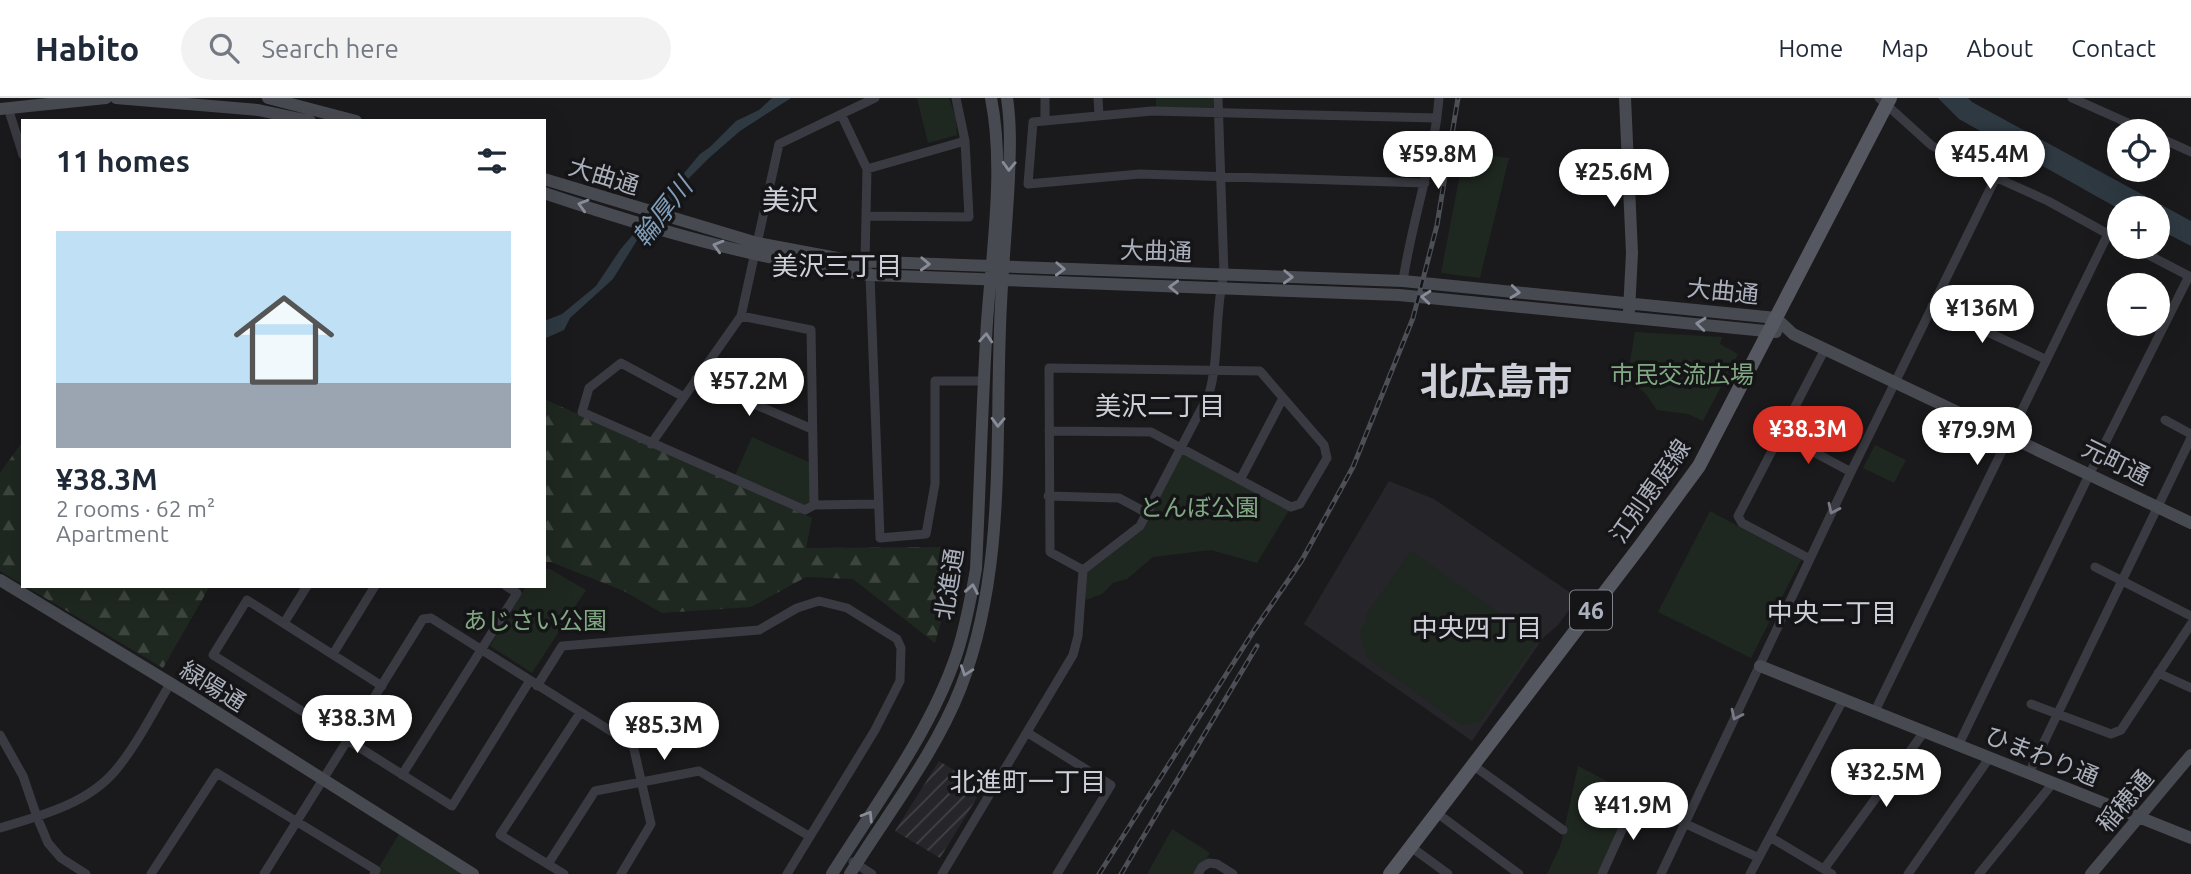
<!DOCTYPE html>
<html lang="en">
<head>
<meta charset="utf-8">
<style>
  body { margin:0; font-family:Ubuntu,"Noto Sans JP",sans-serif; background:#f2f2f3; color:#1f2937; height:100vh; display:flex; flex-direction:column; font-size:26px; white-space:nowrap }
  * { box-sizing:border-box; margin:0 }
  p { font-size:23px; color:#747a83 }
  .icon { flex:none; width:38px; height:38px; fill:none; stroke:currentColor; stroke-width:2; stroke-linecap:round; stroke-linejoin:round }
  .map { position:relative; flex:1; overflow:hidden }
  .sheet { position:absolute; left:21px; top:21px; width:525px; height:469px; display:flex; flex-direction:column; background:#fff; border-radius:0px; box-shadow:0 7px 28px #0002 }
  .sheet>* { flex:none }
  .controls { position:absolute; left:2107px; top:21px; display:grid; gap:14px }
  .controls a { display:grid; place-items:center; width:63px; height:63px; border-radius:50%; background:#fff; box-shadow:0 7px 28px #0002; font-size:35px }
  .price { position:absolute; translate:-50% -60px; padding:0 16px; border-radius:24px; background:#fff; color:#222; font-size:23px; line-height:46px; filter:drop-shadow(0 2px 4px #0008) }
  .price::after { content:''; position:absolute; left:50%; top:42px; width:21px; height:16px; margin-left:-10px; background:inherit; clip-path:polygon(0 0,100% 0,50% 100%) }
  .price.on { background:#d93025; color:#fff }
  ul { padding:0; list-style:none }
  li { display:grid; align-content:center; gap:14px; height:371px; padding:0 35px }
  li span { display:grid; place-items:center; height:217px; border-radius:0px; color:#555 }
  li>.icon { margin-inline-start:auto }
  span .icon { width:126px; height:126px; fill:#fffc; stroke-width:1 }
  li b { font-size:30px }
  h2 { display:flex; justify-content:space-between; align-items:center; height:84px; padding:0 35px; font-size:30px }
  header { display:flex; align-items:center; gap:42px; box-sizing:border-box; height:98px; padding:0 35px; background:#fff; border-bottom:2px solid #e0e1e3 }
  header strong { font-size:33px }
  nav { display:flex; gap:38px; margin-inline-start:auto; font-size:24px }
  .search { width:490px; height:63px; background:#f2f2f3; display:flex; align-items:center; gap:18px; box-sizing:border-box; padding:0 24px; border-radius:38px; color:#747a83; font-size:26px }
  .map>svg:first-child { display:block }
</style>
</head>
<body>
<header>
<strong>Habito</strong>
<div class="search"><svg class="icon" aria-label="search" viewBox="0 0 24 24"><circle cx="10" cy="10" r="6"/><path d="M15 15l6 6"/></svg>Search here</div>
<nav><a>Home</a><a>Map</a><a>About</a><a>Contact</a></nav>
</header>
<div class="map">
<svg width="2191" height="776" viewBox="0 0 2191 776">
  <defs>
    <pattern id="industrial-furrows" width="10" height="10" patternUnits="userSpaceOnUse" patternTransform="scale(1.75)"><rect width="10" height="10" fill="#262529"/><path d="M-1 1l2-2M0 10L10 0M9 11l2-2" fill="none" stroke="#434246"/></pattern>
    <pattern id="forest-firs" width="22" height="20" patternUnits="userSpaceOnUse" patternTransform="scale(1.75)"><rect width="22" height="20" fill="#1f2820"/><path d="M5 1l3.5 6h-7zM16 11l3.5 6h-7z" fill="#3d453e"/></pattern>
  </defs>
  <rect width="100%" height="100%" fill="#1a1a1c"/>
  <!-- built -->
  <path fill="#262529" d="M1389 383 1434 401 1578 500 1558 527 1543 540 1472 643 1304 526Z"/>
  <!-- industrial -->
  <path fill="url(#industrial-furrows)" d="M939 663 983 690 940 760 895 733Z"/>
  <!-- green -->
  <path fill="#1f2820" d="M917 0H949L956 20 957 37 928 45Z
    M1156 0H1213V11L1156 9Z
    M1465 50 1480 56 1509 60 1480 180 1441 175Z
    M1635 234 1722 239 1720 246 1738 256 1703 323 1688 316 1657 312 1645 295 1627 280Z
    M752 339 813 366 814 407 805 412 733 382Z
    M1875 347 1906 362 1894 385 1863 370Z
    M1180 351 1291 409 1257 465 1211 452 1153 459 1127 481 1113 485 1102 496 1086 502 1083 472 1140 428Z
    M1710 413 1801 462 1751 560 1658 514Z
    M1411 453 1538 541 1480 624 1461 627 1367 560 1359 534 1368 520 1365 518Z
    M544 471H550L586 492 532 575 490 548 526 488H544Z
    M1578 668 1636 698 1602 776H1547L1561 746Z
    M402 731 473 776H375Z
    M1172 731 1210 755 1197 776H1147Z"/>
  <!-- forest -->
  <path fill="url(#forest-firs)" d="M544 301 812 420 806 450 956 449 949 496 935 545 853 481 806 479 751 509 662 515 624 493 551 464H544Z
    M23 343V487L0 473V375Z
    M25 488H210L163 570Z"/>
  <!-- water -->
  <path fill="#2e3942" d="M772 0H791L740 33 709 60 684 85 671 108 646 138 639 139 613 181 570 220 564 232 544 241V223L562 216 596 188 620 152 700 56 710 49 736 23 759 12Z
    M1938 0H1968L1972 4 2191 123V148L2158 131V110L2119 111 1959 21Z"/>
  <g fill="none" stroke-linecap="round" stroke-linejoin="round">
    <!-- street -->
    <path stroke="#3a3b42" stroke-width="9" d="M1045 0V23
      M1098 0 1099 17
      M1879 0 1931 47 1953 60 2048 103 2119 142
      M2072 0 2146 33
      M8 10 23 57
      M841 16 867 71 865 164 870 177 880 440 926 436 935 386V283H983
      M2158 39 2191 54
      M867 71 965 43
      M1425 85 1140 76 1028 86 1033 24 1152 13 1437 20
      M866 118 969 119 965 43 956 0
      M2133 149 2191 179
      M1403 183C1412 121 1434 62 1439 0
      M1932 208 2045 261
      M741 218 779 46 875 0
      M696 281 812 331
      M684 299 621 265 589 290 582 314 805 412 814 407 879 406
      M2165 322 2191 336
      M1049 333 1151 334 1291 409 1300 406 1327 360 1324 347 1260 273 1049 270 1050 454 1083 472
      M1780 336 1851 374
      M651 346 741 218 811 232 814 407
      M1240 382 1283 300
      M1048 398 1119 400 1147 415
      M1810 461 1742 425 1738 418 1825 251
      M2095 469 2191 518
      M284 525 307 488
      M333 556 375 488
      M2158 575 2191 590
      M382 588 247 502 213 557 452 708 529 584
      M537 588 562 548 759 532 797 510 819 503 847 510 897 541 901 550 900 583 875 632 787 776
      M2031 606 2111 636 2121 632 2191 526
      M1874 615 2108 136
      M1028 635 1111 687 1057 776
      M0 637 23 678 37 719 48 745 61 760 86 776
      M1958 648 2090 375 2189 178
      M1474 668 1563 732
      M2029 675 2191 340
      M402 677 517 495 506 488
      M1437 715 1519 776
      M0 730C40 718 87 706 115 673 137 647 153 614 170 586
      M1770 739 1832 776
      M1411 749 1448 776
      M853 764 872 776
      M548 766 595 693 699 673 809 738
      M1824 771 1924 634
      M151 776 217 675 376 772 374 776
      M264 776 423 521 431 520 633 647 651 726 621 776
      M564 776 500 737 580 615
      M942 776 1073 557 1078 538 1083 472 1140 428 1209 296C1220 257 1214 216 1224 176L1218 0
      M1198 776 1202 769 1209 765 1217 766 1233 776
      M1602 776 1637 699 1684 725 1757 759
      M1661 776 1851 374 1996 79
      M1750 776 1843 602
      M1908 776 1990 659
      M1979 776 2053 685"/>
    <!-- secondary -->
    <path stroke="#484a52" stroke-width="12" d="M116 0 258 12 310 23
      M268 0 356 23
      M1625 0 1632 155 1629 213
      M0 11 106 0
      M544 81 757 145 853 163 1403 183 1776 220 1793 236 2191 425
      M544 95C651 131 758 162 870 177L1399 197 1776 234
      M0 482 188 596 473 776
      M1760 568 2191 740
      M832 776C876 706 931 633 957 555 966 528 971 499 976 471 980 388 982 306 987 224 992 154 1005 69 991 0
      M850 776C887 716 935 656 961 589 1008 467 994 334 1001 206 1003 164 1007 122 1009 79 1010 52 1011 27 1007 0
      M2091 776 2191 657"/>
    <!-- primary -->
    <path stroke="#565861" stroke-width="14" d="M1390 776 1641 447 1699 368 1890 0"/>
    <defs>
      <path id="rail" d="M1099 776 1255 531 1302 462 1353 369 1413 220 1437 127 1458 0
        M1121 776 1257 548"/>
    </defs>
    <!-- rail casing -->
    <use href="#rail" stroke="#4d4f57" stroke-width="5"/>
    <!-- rail -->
    <use href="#rail" stroke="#151517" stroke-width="2.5" stroke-dasharray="8" stroke-linecap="butt"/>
  </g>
  <!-- one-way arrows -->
  <defs><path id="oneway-chevron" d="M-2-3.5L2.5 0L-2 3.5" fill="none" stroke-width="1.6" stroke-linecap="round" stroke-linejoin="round" transform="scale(1.75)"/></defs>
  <g stroke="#888c98">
    <use href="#oneway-chevron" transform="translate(1009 68) rotate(92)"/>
    <use href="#oneway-chevron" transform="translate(583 107) rotate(-164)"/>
    <use href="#oneway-chevron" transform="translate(718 148) rotate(-164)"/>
    <use href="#oneway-chevron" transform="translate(925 166) rotate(2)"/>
    <use href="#oneway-chevron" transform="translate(1060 171) rotate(2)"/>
    <use href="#oneway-chevron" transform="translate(1288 179) rotate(2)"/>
    <use href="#oneway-chevron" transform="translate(1174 189) rotate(-178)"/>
    <use href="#oneway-chevron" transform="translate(1515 194) rotate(6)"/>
    <use href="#oneway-chevron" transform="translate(1426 199) rotate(-175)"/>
    <use href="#oneway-chevron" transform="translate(1701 226) rotate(-174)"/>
    <use href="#oneway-chevron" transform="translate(986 240) rotate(-86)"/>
    <use href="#oneway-chevron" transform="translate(998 324) rotate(92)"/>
    <use href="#oneway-chevron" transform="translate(972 491) rotate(-80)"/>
    <use href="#oneway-chevron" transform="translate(966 573) rotate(109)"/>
    <use href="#oneway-chevron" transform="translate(868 718) rotate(-58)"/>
  </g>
  <g stroke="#787b86">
    <use href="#oneway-chevron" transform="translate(1833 411) rotate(115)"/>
    <use href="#oneway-chevron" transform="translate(1736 617) rotate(116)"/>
  </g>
  <g text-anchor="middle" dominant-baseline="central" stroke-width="7" stroke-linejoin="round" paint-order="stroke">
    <!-- shield labels -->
    <rect fill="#151517" stroke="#7e828b" stroke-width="2" x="1570" y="492.5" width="42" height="39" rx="5"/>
    <g font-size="23" font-weight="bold" fill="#abb0bd">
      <text x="1591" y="512">46</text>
    </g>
    <!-- street labels -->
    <g font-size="24" fill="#abb0bd" stroke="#151517">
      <text transform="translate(604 78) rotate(17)">大曲通</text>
      <text transform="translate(1156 153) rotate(2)">大曲通</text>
      <text transform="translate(1723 193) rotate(6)">大曲通</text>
      <text transform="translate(2116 364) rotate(26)">元町通</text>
      <text transform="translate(1650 393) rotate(-55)">江別恵庭線</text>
      <text transform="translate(949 486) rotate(-81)">北進通</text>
      <text transform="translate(213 588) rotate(32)">緑陽通</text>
      <text transform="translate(2042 658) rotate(22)">ひまわり通</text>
      <text transform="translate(2125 703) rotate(-50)">稲穂通</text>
    </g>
    <!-- park labels -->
    <g font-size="24" fill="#81a984" stroke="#151517">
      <text x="1682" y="276">市民交流広場</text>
      <text x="1199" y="409">とんぼ公園</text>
      <text x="535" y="522">あじさい公園</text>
    </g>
    <!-- water labels -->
    <g font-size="26" font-style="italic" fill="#809eba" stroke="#151517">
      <text transform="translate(662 114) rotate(-52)">輪厚川</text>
    </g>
    <!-- neighbourhood labels -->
    <g font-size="26" fill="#cdd0d8" stroke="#151517">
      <text x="837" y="167">美沢三丁目</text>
      <text x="1160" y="307">美沢二丁目</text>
      <text x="1832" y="514">中央二丁目</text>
      <text x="1477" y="529">中央四丁目</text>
      <text x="1028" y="683">北進町一丁目</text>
    </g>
    <!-- quarter labels -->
    <g font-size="28" fill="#cdd0d8" stroke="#151517">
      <text x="790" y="101">美沢</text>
    </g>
    <!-- town labels -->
    <g font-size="38" font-weight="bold" fill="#cdd0d8" stroke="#151517">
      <text x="1496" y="283">北広島市</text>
    </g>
  </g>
</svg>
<div class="controls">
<a><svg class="icon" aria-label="locate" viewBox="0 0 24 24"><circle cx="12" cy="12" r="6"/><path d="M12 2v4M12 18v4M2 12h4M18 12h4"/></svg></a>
<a>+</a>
<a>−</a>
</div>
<b class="price" style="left:1438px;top:93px">¥59.8M</b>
<b class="price" style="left:1990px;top:93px">¥45.4M</b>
<b class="price" style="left:1614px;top:111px">¥25.6M</b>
<b class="price" style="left:1982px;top:247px">¥136M</b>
<b class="price" style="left:749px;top:320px">¥57.2M</b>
<b class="price on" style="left:1808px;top:368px">¥38.3M</b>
<b class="price" style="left:1977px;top:369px">¥79.9M</b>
<b class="price" style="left:357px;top:657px">¥38.3M</b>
<b class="price" style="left:664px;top:664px">¥85.3M</b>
<b class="price" style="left:1886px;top:711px">¥32.5M</b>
<b class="price" style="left:1633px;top:744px">¥41.9M</b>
<section class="sheet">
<h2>11 homes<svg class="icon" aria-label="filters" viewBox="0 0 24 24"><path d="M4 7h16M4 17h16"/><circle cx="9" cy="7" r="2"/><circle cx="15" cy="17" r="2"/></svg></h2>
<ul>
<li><span style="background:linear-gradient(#bfe0f5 70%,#9aa5b1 0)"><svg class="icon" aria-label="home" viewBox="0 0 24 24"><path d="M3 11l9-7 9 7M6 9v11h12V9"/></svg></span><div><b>¥38.3M</b><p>2 rooms · 62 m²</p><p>Apartment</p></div></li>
</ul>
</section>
</div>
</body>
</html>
